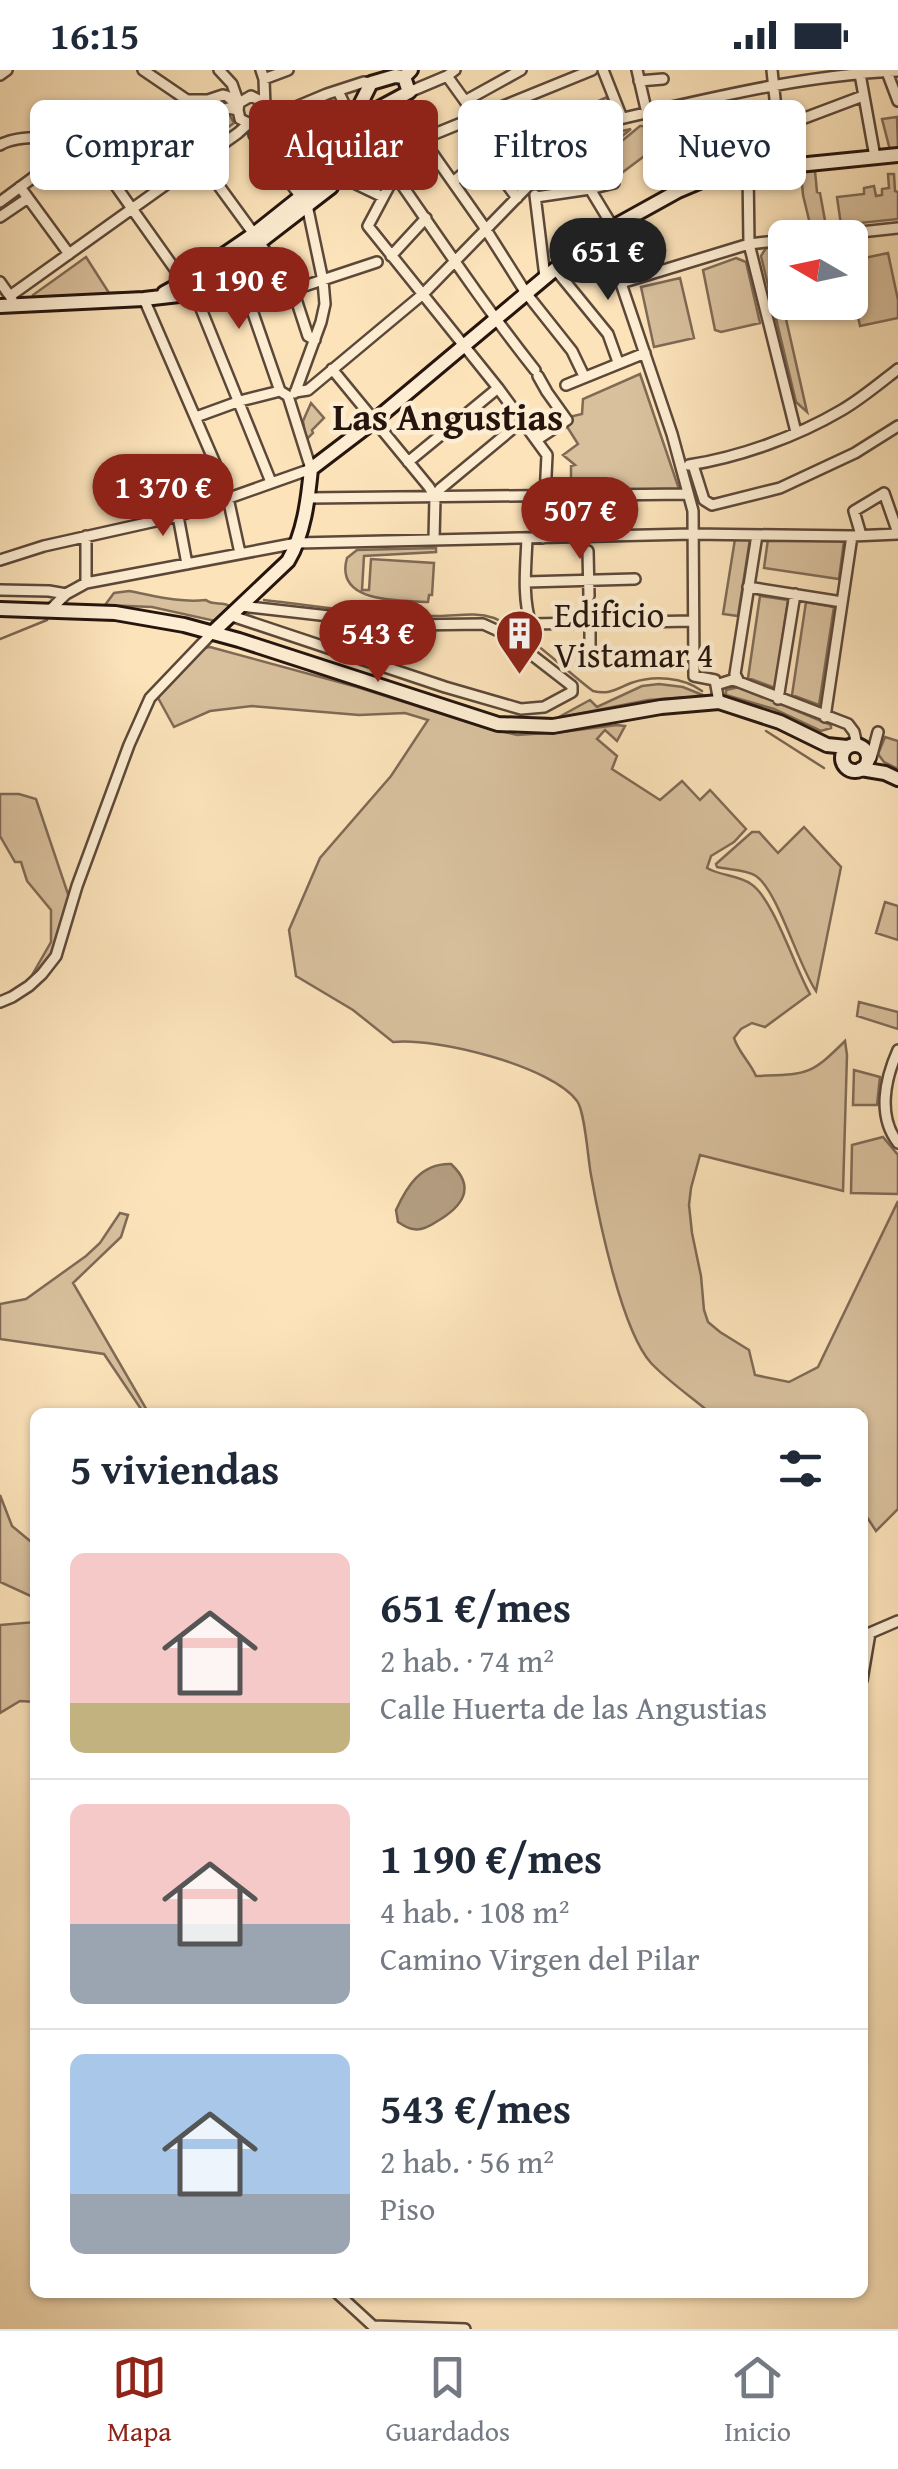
<!DOCTYPE html>
<html lang="es">
<head>
<meta charset="utf-8">
<style>
  body { margin:0; font-family:"Gentium Book Plus",serif; background:#f2f2f3; color:#1f2937; height:100vh; display:flex; flex-direction:column; font-size:38px; white-space:nowrap }
  * { box-sizing:border-box; margin:0 }
  p { font-size:32px; color:#747a83 }
  .icon { flex:none; width:55px; height:55px; fill:none; stroke:currentColor; stroke-width:2; stroke-linecap:round; stroke-linejoin:round }
  .map { position:relative; flex:1; overflow:hidden }
  .details { position:absolute; left:30px; top:1338px; width:838px; height:890px; display:flex; flex-direction:column; background:#fff; border-radius:15px; box-shadow:0 2px 8px #0004 }
  .details>* { flex:none }
  .guide { position:absolute; left:30px; top:30px; width:840px; height:90px; display:flex; gap:20px }
  .needle { width:65px; rotate:279deg }
  .tools { position:absolute; left:768px; top:150px; display:grid; gap:20px }
  .tools a { display:grid; place-items:center; width:100px; height:100px; border-radius:15px; background:#fff; box-shadow:0 2px 8px #0004; font-size:50px }
  .price { position:absolute; translate:-50% -85px; padding:0 22px; border-radius:35px; background:#8f2418; color:#fff; font-size:32px; line-height:65px; filter:drop-shadow(0 2px 5px #0008) }
  .price::after { content:''; position:absolute; left:50%; top:60px; width:30px; height:22px; margin-left:-15px; background:inherit; clip-path:polygon(0 0,100% 0,50% 100%) }
  .price.on { background:#222; color:#fff }
  ul { padding:0; list-style:none }
  li { display:flex; align-items:center; gap:30px; height:250px; padding:0 40px }
  li+li { border-top:2px solid #e0e1e3 }
  li span { display:grid; place-items:center; flex:none; width:280px; height:200px; border-radius:15px; color:#555 }
  li>.icon { margin-inline-start:auto }
  span .icon { width:120px; height:120px; fill:#fffc; stroke-width:1 }
  li b { font-size:42px }
  h2 { display:flex; justify-content:space-between; align-items:center; height:120px; padding:0 40px; font-size:42px }
  .pill { padding:0 35px; border-radius:15px; background:#fff; box-shadow:0 2px 8px #0004; font-size:35px; line-height:90px }
  .pill.on { background:#8f2418; color:#fff }
  .status { display:flex; justify-content:space-between; align-items:center; height:70px; padding:0 50px; background:#fff; direction:ltr }
  .status svg { height:28px; fill:currentColor }
  .tabs { display:flex; justify-content:space-around; align-items:center; height:140px; border-top:2px solid #e0e1e3; background:#fff; font-size:28px; color:#747a83 }
  .tabs a { display:grid; justify-items:center; gap:5px }
  .tabs .on { color:#8f2418 }
  .map>svg:first-child { display:block }
</style>
</head>
<body>
<div class="status"><b>16:15</b><svg viewBox="0 0 49 12"><path d="M0 12V9h3v3zM5 12V6h3v6zM10 12V3h3v9zM15 12V0h3v12zM26 1h20v11H26zM47 4h2v5h-2z"/></svg></div>
<div class="map">
<svg width="898" height="2259" viewBox="0 0 898 2259">
  <rect width="100%" height="100%" fill="#fce3ba"/>
  <filter id="stains"><feTurbulence type="fractalNoise" baseFrequency=".002" numOctaves="4"/><feColorMatrix values="0 0 0 0 .2 0 0 0 0 .09 0 0 0 0 .02 0 0 0 .5 -.17"/></filter>
  <radialGradient id="worn" r=".72"><stop offset=".6" stop-color="#630" stop-opacity="0"/><stop offset="1" stop-color="#630" stop-opacity=".3"/></radialGradient>
  <!-- green -->
  <path fill="#d8c09d" stroke="#7f6a56" stroke-width="2.5" d="M607 27 611 39 583 54 560 72 554 71 552 59 559 62 555 43 596 36V32Z
    M702 42 710 52 659 61 653 53Z
    M229 44 234 53 200 78 184 54 192 55Z
    M897 47 898 78 890 80 882 49Z
    M640 56H643L659 75 615 108 611 88 580 91 579 79 582 80 613 63 631 59 610 76 611 80Z
    M406 60 410 68 379 121 350 105 354 97 360 92 368 98 383 83 379 74Z
    M510 88 542 94 516 120 496 91Z
    M815 101 817 122 820 123 826 156 811 158 803 125 801 102Z
    M888 104H894L895 121 898 122V149L841 155 837 127 864 124V118L874 116 876 126 882 125V119L889 118Z
    M766 178H770L807 342 796 332 761 186Z
    M888 183 898 230V248L860 256 850 209V191Z
    M86 187 109 223 164 221 36 230 33 225Z
    M736 188 746 192 760 253 721 262 715 260 703 200Z
    M680 208 694 268 654 277 641 217Z
    M640 304 679 419 571 423V396L575 395 563 385 578 374 566 355 572 351 569 347 582 344 583 329Z
    M311 333 324 348 312 360 313 363 306 370 303 351Z
    M735 469H750L738 546 723 544Z
    M768 469 844 471 839 509 764 498Z
    M436 478V482L364 486 362 520H369L371 489 434 493 432 525H429L428 532C400 530 334 534 347 488L357 480Z
    M129 521C156 526 179 533 206 530 213 536 222 531 230 536L215 551 152 537 105 535 114 523Z
    M760 526 788 530 775 618 748 608Z
    M806 532 834 537 819 635 792 625Z
    M210 577 357 617 480 656 517 665 562 662 617 655 625 656 617 671 605 660 597 669 617 686 612 699 660 730 682 711 700 730 710 720 746 759 734 772 711 786 707 798C721 806 738 805 751 814 773 828 795 898 810 924L765 957 752 953 741 959 734 968C739 983 750 992 756 1006 806 1004 809 1007 845 971L847 985 843 1121 700 1085 691 1118 689 1135 692 1163 701 1206 704 1240 708 1252 720 1262 749 1280 755 1305 789 1312 818 1297 898 1131V1439L876 1461 863 1441 862 1342H709C690 1326 668 1311 651 1293 622 1261 599 1150 591 1105 588 1090 585 1041 577 1031 552 996 435 967 393 972L353 940 296 906 289 860 320 788 391 706 428 650 405 643 359 645 252 636 210 641 174 657 157 626 204 578Z
    M659 614 683 617 705 626 648 630 557 648 590 630 597 637 642 616Z
    M739 617 831 655V658L821 661 774 639 726 625V620Z
    M885 667 898 671V699L884 692 878 684Z
    M0 724H19L36 729 69 827 65 848 53 881 28 912 51 872V840L27 811 21 792H15L0 766Z
    M804 757 841 797 816 921C798 895 778 821 756 806 746 799 729 800 717 797L716 794 752 762H759L778 783Z
    M885 832 898 836V870L876 863Z
    M859 932 898 942V959L857 946Z
    M854 1000 880 1007 877 1035H853Z
    M883 1067 898 1085V1124L851 1123 852 1075Z
    M120 1143 128 1145 121 1167 73 1213 148 1342H143L104 1284 0 1269V1234L26 1229 86 1186 100 1173Z
    M0 1425 12 1456 35 1475V1528L0 1512Z
    M35 1552V1632L20 1631 0 1643V1555Z"/>
  <!-- water -->
  <path fill="#b39d80" stroke="#7b6752" stroke-width="2.5" d="M451 1094C477 1118 462 1137 436 1152 430 1156 421 1161 413 1159 409 1159 401 1154 398 1152L396 1140C407 1116 421 1093 451 1094Z"/>
  <g fill="none" stroke-linecap="round" stroke-linejoin="round">
    <!-- stream -->
    <path stroke="#7b6752" stroke-width="2.5" d="M264 530C318 536 379 546 433 546 454 547 473 541 494 548 526 561 565 600 593 621 609 625 616 619 631 613 654 605 683 607 702 621
      M0 569 47 550
      M766 661 824 698"/>
    <defs>
      <path id="street" d="M143 0 187 30H208L223 25 227 26 238 36
        M219 0 232 14 238 31
        M261 0 264 9 265 37
        M603 0 622 48
        M637 0 646 39
        M772 0 778 58 790 97
        M887 2 898 31
        M860 4 875 87
        M0 5 7 0
        M447 6 465 31
        M264 9 288 0
        M639 11 663 9
        M338 21 352 50
        M409 22 447 6 455 0
        M397 28 414 57 483 155 526 223 572 281 584 306
        M265 44 277 45 327 24 364 12 371 13
        M476 46 465 31 521 0
        M171 49C175 63 189 81 200 90L254 164
        M251 54 240 49 238 40 239 33 251 26 263 32
        M254 54V65L307 135 323 211 325 234 321 252 295 323
        M778 58 863 26
        M418 62 368 156 498 318 547 385 543 468
        M422 69 592 0
        M84 71 184 212
        M0 75C18 64 63 67 84 71
        M485 85 517 128
        M748 100 749 174 796 362
        M337 105 383 127
        M395 105C441 171 485 237 535 300
        M453 112 485 85 509 82 552 90
        M20 117 69 184
        M590 119 614 113
        M535 125 545 207
        M536 127 590 119 613 157
        M0 132 122 42 164 46 171 49H192L228 38 238 40
        M0 147 28 128
        M604 163 672 364 693 441 694 606 715 610 719 632
        M805 168 898 158
        M259 172 293 220 308 266 315 270
        M391 186 426 148
        M555 199 608 264 618 292
        M0 212 12 229
        M621 213 749 174 785 170
        M193 219 271 412
        M10 226 238 63 248 54
        M144 229 221 407
        M250 234 377 192
        M332 299 429 417 435 427 434 469
        M566 315 645 283
        M295 322 308 320 423 224 569 74 591 59 615 50C708 29 802 5 898 1
        M196 347 240 331 280 321
        M538 369 567 350 547 322 538 306
        M408 392 498 318
        M689 395C740 387 796 367 842 340 861 329 880 313 898 299
        M693 395 704 430 712 435 780 418 855 383 898 356
        M435 427 440 419 523 350
        M228 428 240 483
        M308 428 688 424
        M178 446 187 494
        M861 465 854 441 884 423 898 463
        M86 466V513
        M527 468C526 495 522 528 531 554L693 551
        M588 481 589 526
        M0 490 44 476 178 446 311 399 288 326 280 321 235 191
        M526 512 635 509
        M748 517 842 532
        M0 520 49 521 66 524
        M50 540 66 524 86 513 297 473 692 464 852 466 898 464
        M232 546 445 617 521 639 544 637 572 622V616L505 564 483 554 408 555 241 536
        M590 553V593
        M739 612 735 604 757 465
        M716 615 732 610 739 612 848 654 854 662 857 675
        M778 629 795 524
        M825 647 852 466
        M871 688 878 662
        M0 932 12 927 29 916 42 904 56 886 77 816 129 675 150 628 213 562
        M898 980C885 1009 877 1046 898 1073
        M862 1610 870 1563 898 1551
        M336 2222 373 2256 465 2259"/>
      <path id="secondary" d="M164 223 184 212 254 164 323 109 371 13 395 6 404 7 411 0
        M0 236 144 229 179 225 193 219 235 191 331 117 368 44 409 22 404 7
        M0 539 115 543 184 555 239 570 498 654 553 656 661 637 719 632 780 652 827 675 847 677
        M213 562 288 491C304 464 308 430 311 399L374 351 578 180 613 157 678 121 711 107 748 100 898 85
        M842 688a13 13 0 1 1 26 0a13 13 0 1 1-26 0Z
        M861 699 885 703 898 709"/>
    </defs>
    <!-- street casing -->
    <use href="#street" stroke="#5c4839" stroke-width="14"/>
    <!-- secondary casing -->
    <use href="#secondary" stroke="#26150e" stroke-width="18"/>
    <!-- street -->
    <use href="#street" stroke="#fdedd2" stroke-width="9"/>
    <!-- secondary -->
    <use href="#secondary" stroke="#fdedd2" stroke-width="12"/>
  </g>
  <!-- icons -->
  <defs>
    <symbol id="building-pin" viewBox="-11 -11 22 30"><path d="M0 17L-7.5 6A9.5 9.5 0 1 1 7.5 6Z" fill="#8f2418" stroke="#fdedd2"/><path d="M-4-6H4V6H1V3H-1V6H-4ZM-2.5-4.3h1.7v1.8h-1.7ZM.8-4.3h1.7v1.8H.8ZM-2.5-1h1.7V.8h-1.7ZM.8-1h1.7V.8H.8Z" fill="#fff"/></symbol>
  </defs>
  <g fill-rule="evenodd">
    <use href="#building-pin" x="492" y="536" width="55" height="75"/>
  </g>
  <g text-anchor="middle" dominant-baseline="central" stroke-width="9" stroke-linejoin="round" paint-order="stroke">
    <!-- poi labels -->
    <g font-size="35" fill="#26150e" stroke="#fdedd2" text-anchor="start">
      <text x="554" y="544">Edificio<tspan x="554" dy="40">Vistamar 4</tspan></text>
    </g>
    <!-- neighbourhood labels -->
    <g font-size="38" font-weight="bold" fill="#26150e" stroke="#fdedd2">
      <text x="448" y="346">Las Angustias</text>
    </g>
  </g>
  <rect width="100%" height="100%" filter="url(#stains)"/>
  <rect width="100%" height="100%" fill="url(#worn)"/>
</svg>
<div class="tools">
<a><svg class="needle" viewBox="-14 -14 28 28"><path d="M0-13l5 13h-10z" fill="#e53935"/><path d="M0 13l5-13h-10z" fill="#747a83"/></svg></a>
</div>
<b class="price on" style="left:608px;top:233px">651 €</b>
<b class="price" style="left:239px;top:262px">1 190 €</b>
<b class="price" style="left:163px;top:469px">1 370 €</b>
<b class="price" style="left:580px;top:492px">507 €</b>
<b class="price" style="left:378px;top:615px">543 €</b>
<div class="guide">
<a class="pill">Comprar</a>
<a class="pill on">Alquilar</a>
<a class="pill">Filtros</a>
<a class="pill">Nuevo</a>
</div>
<section class="details">
<h2>5 viviendas<svg class="icon" aria-label="filters" viewBox="0 0 24 24"><path d="M4 7h16M4 17h16"/><circle cx="9" cy="7" r="2"/><circle cx="15" cy="17" r="2"/></svg></h2>
<ul>
<li><span style="background:linear-gradient(#f6c9c9 75%,#c2b280 0)"><svg class="icon" aria-label="home" viewBox="0 0 24 24"><path d="M3 11l9-7 9 7M6 9v11h12V9"/></svg></span><div><b>651 €/mes</b><p>2 hab. · 74 m²</p><p>Calle Huerta de las Angustias</p></div></li>
<li><span style="background:linear-gradient(#f6c9c9 60%,#9aa5b1 0)"><svg class="icon" aria-label="home" viewBox="0 0 24 24"><path d="M3 11l9-7 9 7M6 9v11h12V9"/></svg></span><div><b>1 190 €/mes</b><p>4 hab. · 108 m²</p><p>Camino Virgen del Pilar</p></div></li>
<li><span style="background:linear-gradient(#a9c7e8 70%,#9aa5b1 0)"><svg class="icon" aria-label="home" viewBox="0 0 24 24"><path d="M3 11l9-7 9 7M6 9v11h12V9"/></svg></span><div><b>543 €/mes</b><p>2 hab. · 56 m²</p><p>Piso</p></div></li>
</ul>
</section>
</div>
<nav class="tabs">
<a class="on"><svg class="icon" aria-label="map" viewBox="0 0 24 24"><path d="M3 6l6-2 6 2 6-2v14l-6 2-6-2-6 2zM9 4v14M15 6v14"/></svg>Mapa</a>
<a><svg class="icon" aria-label="saved" viewBox="0 0 24 24"><path d="M7 4h10v16l-5-4-5 4z"/></svg>Guardados</a>
<a><svg class="icon" aria-label="home" viewBox="0 0 24 24"><path d="M3 11l9-7 9 7M6 9v11h12V9"/></svg>Inicio</a>
</nav>
</body>
</html>
